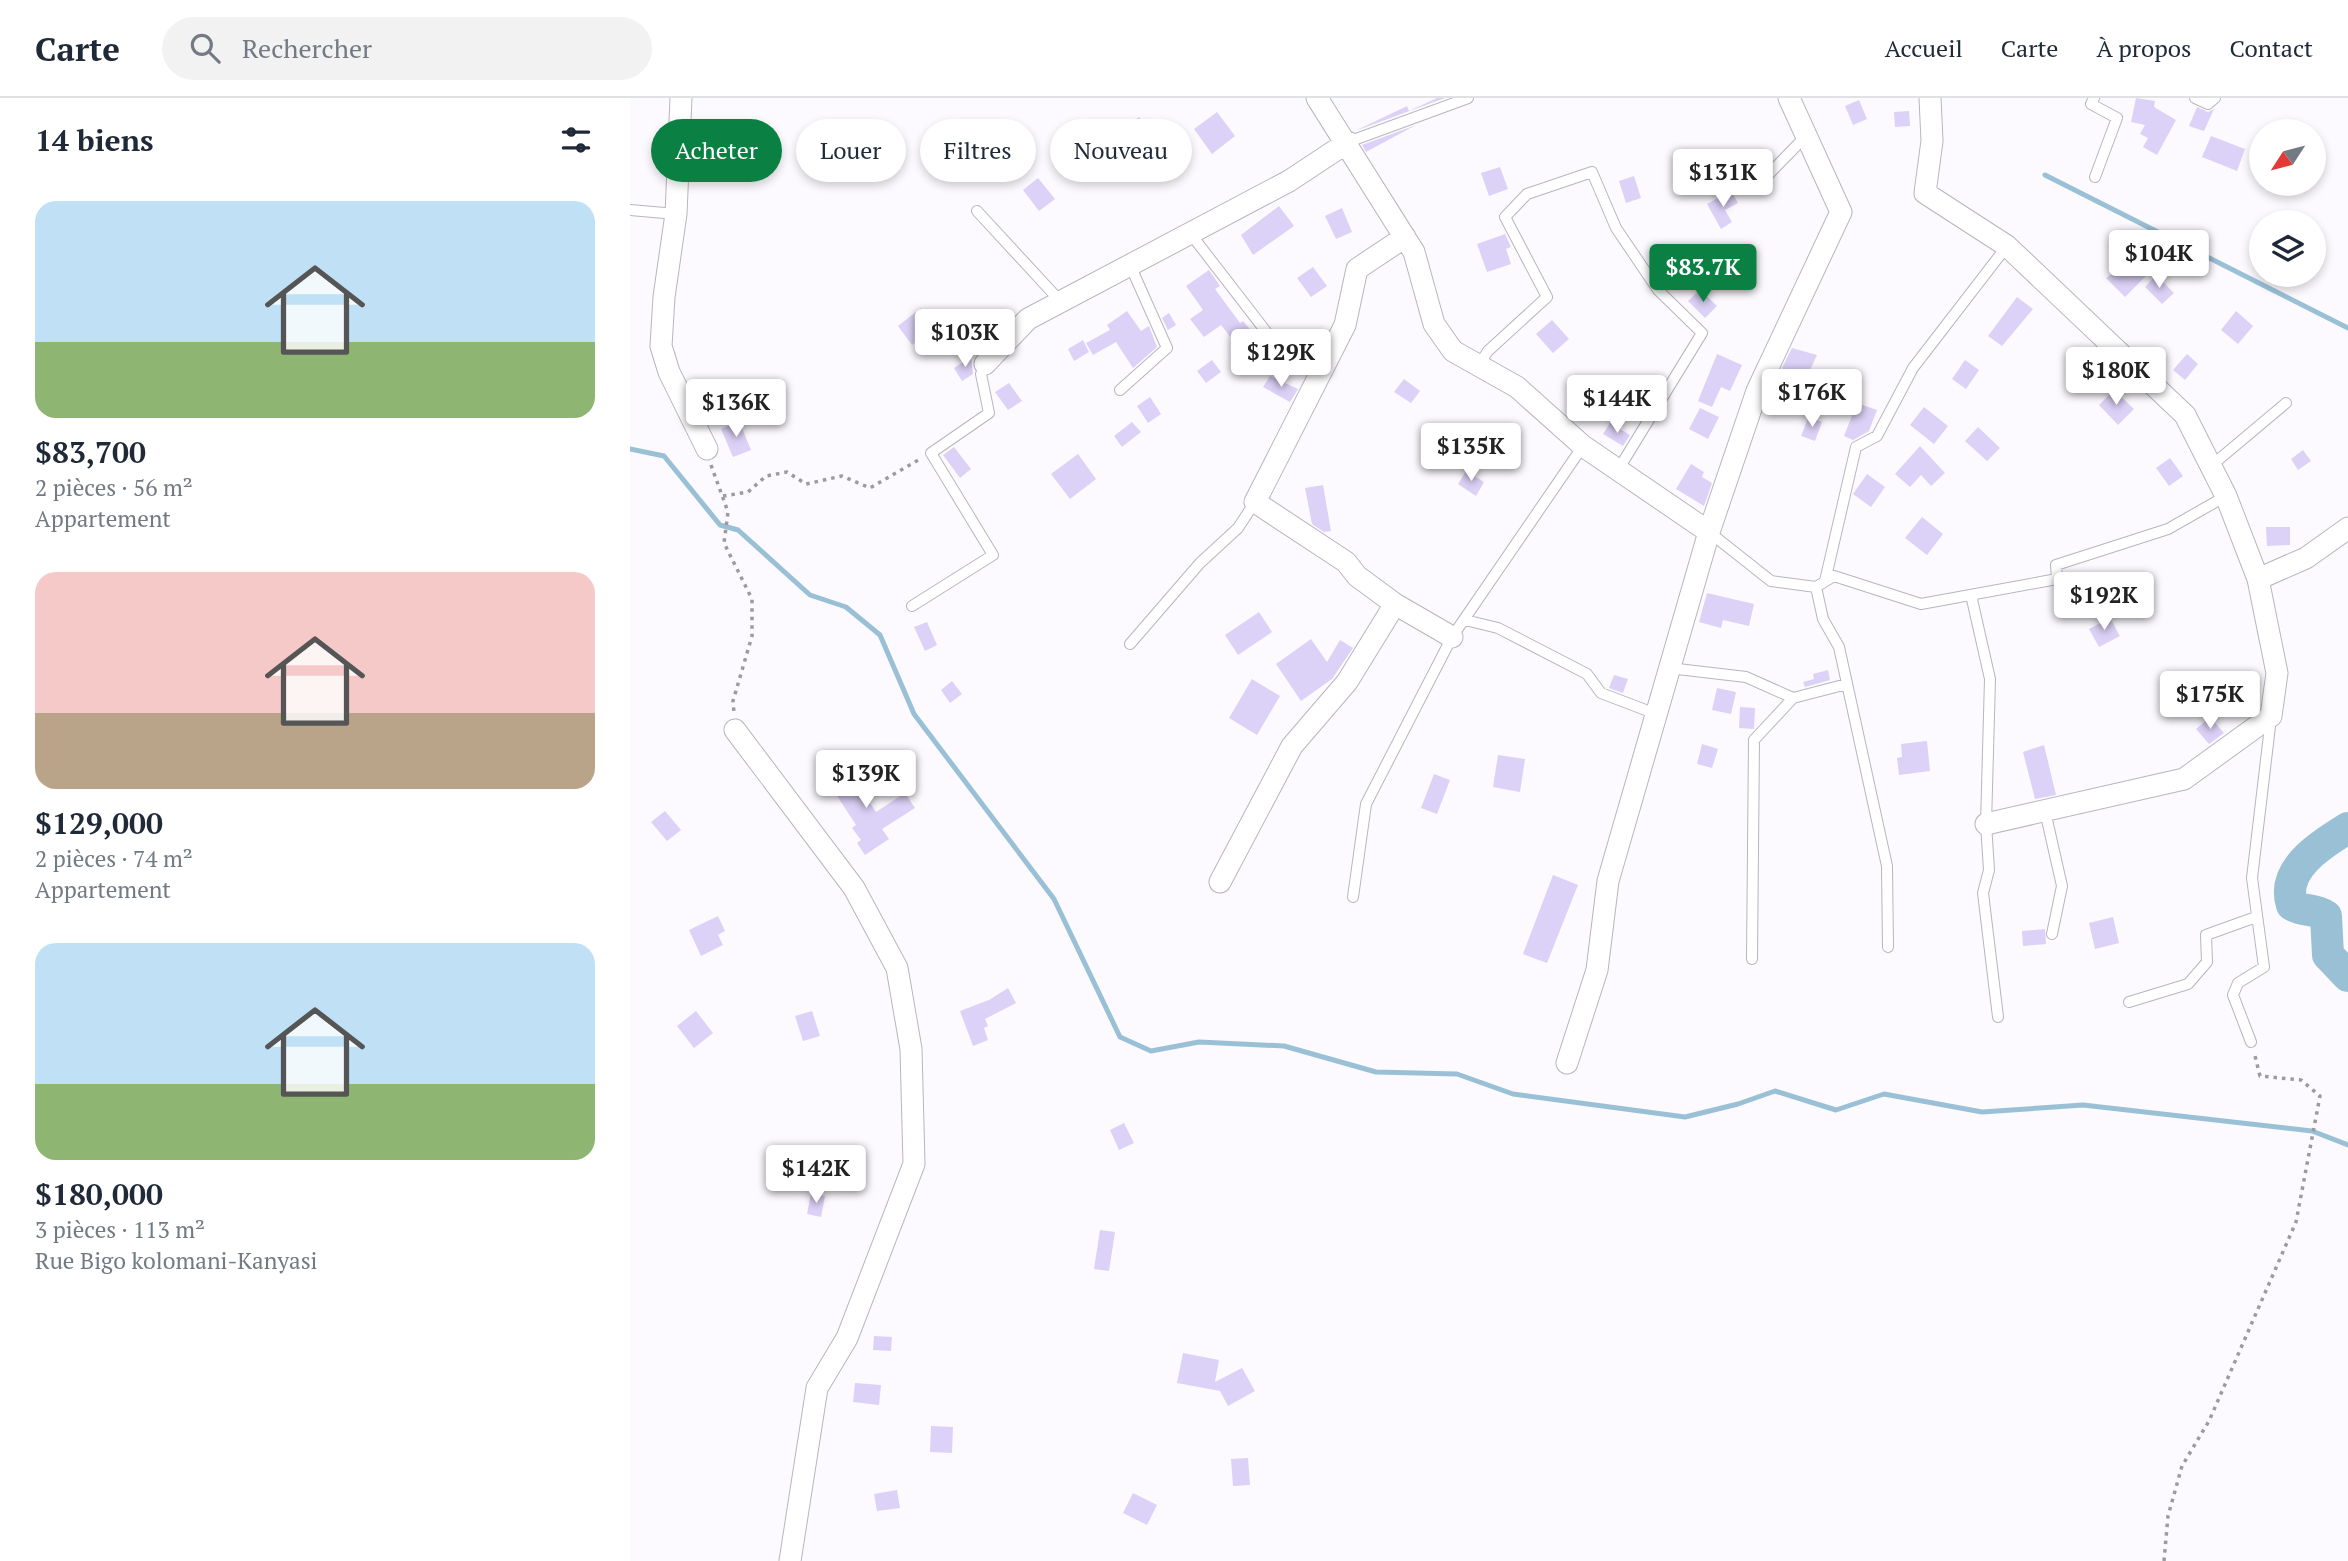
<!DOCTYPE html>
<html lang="fr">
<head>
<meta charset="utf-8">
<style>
  body { margin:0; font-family:"PT Serif",serif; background:#f2f2f3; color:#1f2937; height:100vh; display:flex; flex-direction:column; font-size:26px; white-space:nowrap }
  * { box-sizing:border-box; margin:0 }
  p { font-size:23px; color:#747a83 }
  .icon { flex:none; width:38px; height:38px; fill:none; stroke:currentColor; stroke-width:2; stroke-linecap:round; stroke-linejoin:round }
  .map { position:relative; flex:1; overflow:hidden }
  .drawer { display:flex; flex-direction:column; background:#fff; width:630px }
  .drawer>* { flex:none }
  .guide { position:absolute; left:21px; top:21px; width:665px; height:63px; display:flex; gap:14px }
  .needle { width:46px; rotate:234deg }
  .buttons { position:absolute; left:1619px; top:21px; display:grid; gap:14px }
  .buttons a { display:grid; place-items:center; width:77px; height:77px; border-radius:50%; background:#fff; box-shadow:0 4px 10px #0003; font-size:35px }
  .price { position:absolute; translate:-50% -60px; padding:0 16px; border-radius:7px; background:#fff; color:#222; font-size:23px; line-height:46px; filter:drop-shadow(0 2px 4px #0008) }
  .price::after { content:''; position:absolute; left:50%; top:42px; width:21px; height:16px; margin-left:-10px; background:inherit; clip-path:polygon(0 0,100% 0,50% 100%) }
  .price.current { background:#0b8043; color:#fff }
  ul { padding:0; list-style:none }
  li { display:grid; align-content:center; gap:14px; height:371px; padding:0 35px }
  li span { display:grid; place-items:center; height:217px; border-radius:21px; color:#555 }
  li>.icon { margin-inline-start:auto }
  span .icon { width:126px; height:126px; fill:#fffc; stroke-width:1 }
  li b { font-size:30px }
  h2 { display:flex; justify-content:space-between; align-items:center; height:84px; padding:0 35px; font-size:30px }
  .pill { padding:0 24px; border-radius:32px; background:#fff; box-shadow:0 4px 10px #0003; font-size:24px; line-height:63px }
  .pill.current { background:#0b8043; color:#fff }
  header { display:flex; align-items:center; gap:42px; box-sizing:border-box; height:98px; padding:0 35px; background:#fff; border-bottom:2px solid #e0e1e3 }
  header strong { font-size:33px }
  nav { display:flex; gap:38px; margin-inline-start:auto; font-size:24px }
  .search { width:490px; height:63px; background:#f2f2f3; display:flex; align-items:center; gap:18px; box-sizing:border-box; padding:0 24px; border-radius:38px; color:#747a83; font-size:26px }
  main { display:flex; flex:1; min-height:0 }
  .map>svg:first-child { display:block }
</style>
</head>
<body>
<header>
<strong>Carte</strong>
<div class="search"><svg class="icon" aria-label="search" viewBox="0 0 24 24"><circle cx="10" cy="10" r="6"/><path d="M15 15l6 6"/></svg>Rechercher</div>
<nav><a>Accueil</a><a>Carte</a><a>À propos</a><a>Contact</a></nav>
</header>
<main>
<section class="drawer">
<h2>14 biens<svg class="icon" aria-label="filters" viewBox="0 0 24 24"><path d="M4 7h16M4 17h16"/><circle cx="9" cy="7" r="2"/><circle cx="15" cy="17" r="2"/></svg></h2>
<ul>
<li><span style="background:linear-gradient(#bfe0f5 65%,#8fb573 0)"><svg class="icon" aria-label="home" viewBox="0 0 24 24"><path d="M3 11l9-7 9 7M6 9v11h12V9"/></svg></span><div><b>$83,700</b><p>2 pièces · 56 m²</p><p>Appartement</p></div></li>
<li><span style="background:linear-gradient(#f6c9c9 65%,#b9a48a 0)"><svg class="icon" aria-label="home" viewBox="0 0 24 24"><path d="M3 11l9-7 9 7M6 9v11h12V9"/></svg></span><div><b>$129,000</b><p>2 pièces · 74 m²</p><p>Appartement</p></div></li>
<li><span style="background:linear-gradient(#bfe0f5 65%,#8fb573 0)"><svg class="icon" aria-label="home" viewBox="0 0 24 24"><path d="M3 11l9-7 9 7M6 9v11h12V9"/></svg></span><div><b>$180,000</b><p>3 pièces · 113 m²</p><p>Rue Bigo kolomani-Kanyasi</p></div></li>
</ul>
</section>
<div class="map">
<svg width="1718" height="1463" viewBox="0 0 1718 1463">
  <rect width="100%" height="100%" fill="#fcfaff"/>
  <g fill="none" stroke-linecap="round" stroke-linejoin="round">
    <!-- stream -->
    <path stroke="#9ac0d6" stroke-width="5" d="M1415 77 1718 230
      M0 351 34 358 90 427 108 432 180 497 216 509 250 537 284 616 424 801 490 939 521 953 569 944 654 948 746 974 827 976 883 996 1055 1019 1108 1006 1145 993 1206 1012 1254 996 1352 1014 1453 1007 1682 1033 1718 1047"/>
    <!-- river -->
    <path stroke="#9ac0d6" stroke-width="32" d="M1718 730C1692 746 1650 771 1662 807 1674 814 1684 810 1696 818L1698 857 1718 878"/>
  </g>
  <!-- building -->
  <path fill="#dcd1f6" d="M807 0H815L725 33 777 8 779 13Z
    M1506 0 1525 3 1524 9 1546 22 1527 57 1513 49 1518 40 1510 36 1515 27 1501 24Z
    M1229 2 1237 21 1223 27 1215 8Z
    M1567 9 1578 14 1584 11 1574 33 1559 28Z
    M1279 13 1280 28 1265 29 1264 14Z
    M587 14 605 38 582 56 564 31Z
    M509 19 523 38 502 54 487 35Z
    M786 27 736 54 732 47Z
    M1581 38 1615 51 1607 73 1572 59Z
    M870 69 878 91 859 98 851 75Z
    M1004 78 1011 100 996 105 989 83Z
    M408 80 425 101 409 113 393 92Z
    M1101 93 1108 105 1095 112 1102 124 1091 131 1077 106Z
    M649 108 664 128 623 157 611 137Z
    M712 110 722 134 706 141 695 118Z
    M875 136 881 149 876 151 881 166 857 174 847 146Z
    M1044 149 1056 164 1042 174 1031 159Z
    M1505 160 1518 176 1495 199 1476 180Z
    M683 169 697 188 681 199 667 180Z
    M579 172 590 188 585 191 610 225 613 223 631 244 615 257 591 227 574 239 560 221 573 212 556 188Z
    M1526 177 1544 195 1532 206 1515 189Z
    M1070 192 1087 208 1075 220 1058 203Z
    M1387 199 1403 211 1372 248 1358 238Z
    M291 210 306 229 282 247 268 228Z
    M497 213 511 233 519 228 527 249 503 270 486 244 463 257 456 245 480 232 477 227Z
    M1606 213 1623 228 1608 246 1591 232Z
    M539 215 546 227 538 232 532 220Z
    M922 222 939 241 923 255 906 236Z
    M453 242 459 254 444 263 438 251Z
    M1162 250 1187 257 1174 285 1152 270Z
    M1087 256 1112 267 1100 293 1091 289 1082 309 1068 303Z
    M1557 256 1568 266 1555 282 1543 272Z
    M341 259 343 276 332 283 324 270Z
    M582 262 591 274 576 285 567 273Z
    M1335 262 1349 272 1336 291 1322 281Z
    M640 278 668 291 660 304 633 289Z
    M774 281 790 293 781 305 764 294Z
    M379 285 392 303 378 312 365 294Z
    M1484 292 1504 311 1488 327 1469 307Z
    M520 299 531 316 518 325 507 308Z
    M1227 305 1247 312 1239 333 1223 342 1214 338Z
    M1294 309 1318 328 1304 346 1280 327Z
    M1070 310 1089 319 1078 341 1059 331Z
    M1179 318 1192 324 1185 343 1171 338Z
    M109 323 121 352 103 359 91 331Z
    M502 324 511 334 492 349 484 338Z
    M980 325 1000 337 993 348 973 336Z
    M1348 329 1370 350 1357 363 1335 343Z
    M1290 348 1315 375 1301 388 1291 377 1280 389 1265 376Z
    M324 349 341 371 330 380 313 357Z
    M1673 352 1681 363 1668 372 1661 361Z
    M448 356 466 381 440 401 421 376Z
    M1540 360 1553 378 1539 388 1526 370Z
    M1061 366 1074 374 1072 379 1082 385 1074 408 1046 391Z
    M836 373 854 384 846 398 828 386Z
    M1237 376 1255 389 1241 409 1223 396Z
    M693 387 701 433 694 434 682 426 675 390Z
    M1292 419 1313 436 1297 457 1275 440Z
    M1636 429H1660V447L1637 448Z
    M1077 495 1124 506 1119 528 1093 522 1091 530 1069 524Z
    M629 514 642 534 608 557 595 537Z
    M1480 520 1490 538 1469 549 1459 531Z
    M297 524 307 547 295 553 284 529Z
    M681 541 697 564 710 542 723 550 702 581 671 603 646 566Z
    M1198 572 1200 582 1175 589 1173 584 1184 581 1183 576Z
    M984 577 998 581 993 595 979 590Z
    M622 581 650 598 627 637 599 620Z
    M322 583 332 596 320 605 311 592Z
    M1087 590 1106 594 1101 616 1082 612Z
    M1110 609 1125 610 1124 631 1109 630Z
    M1580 619 1594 635 1579 646 1566 631Z
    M1297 643 1300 673 1269 677 1267 660 1272 659 1271 646Z
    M1072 646 1088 651 1082 670 1067 666Z
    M1414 647 1426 697 1405 701 1393 654Z
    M868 657 895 661 890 694 863 689Z
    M216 669 246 714 275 695 285 710 252 731 259 741 235 757 227 745 231 742 222 730 226 727 204 693 198 697 191 686Z
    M804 676 820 682 807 716 791 710Z
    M35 713 51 732 37 743 21 724Z
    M923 777 948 787 917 865 893 856Z
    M88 818 95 833 88 837 93 847 71 858 59 832Z
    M1483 819 1489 845 1465 851 1459 825Z
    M1415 831 1416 846 1393 848 1392 833Z
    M378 890 386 905 355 921 358 928 354 930 358 942 343 948 330 913 359 902Z
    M66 913 83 935 64 950 47 928Z
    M182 913 190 938 173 943 165 918Z
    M494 1025 504 1045 489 1052 480 1032Z
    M181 1095 195 1098 191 1119 177 1116Z
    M470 1132 485 1134 479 1173 464 1171Z
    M244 1238 262 1239 261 1253 243 1252Z
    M553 1255 589 1262 585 1284 612 1270 625 1293 598 1308 590 1293 547 1285Z
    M225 1285 251 1287 249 1307 223 1304Z
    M301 1328 323 1329 322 1355 300 1354Z
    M618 1360 620 1387 603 1388 601 1361Z
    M267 1392 270 1410 247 1413 244 1396Z
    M503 1395 527 1407 517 1427 493 1415Z"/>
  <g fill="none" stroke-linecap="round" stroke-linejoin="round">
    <defs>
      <path id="lane" d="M1464 0 1461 6 1487 20 1465 79
        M1565 0 1578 6 1585 0
        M718 44 838 0
        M1106 75 1121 66 1136 79 1174 40
        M0 112 46 116
        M347 113 431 204
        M560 135 641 240 693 270
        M848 268 858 253 917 199 875 119 897 96 962 74 986 130 1028 192 1072 235 988 372
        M490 292 537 250 500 167
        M1581 368 1656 305
        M1079 434 1141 483 1186 489 1204 478 1291 506 1427 481 1426 467 1538 431 1596 398
        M1195 483 1226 349 1247 338 1283 270 1377 148
        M1186 489 1193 521 1209 549 1257 768 1258 849
        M1341 497 1360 581 1356 726 1359 772 1353 795 1368 919
        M282 508 363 457 301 355 359 315 351 276 355 266
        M835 522 868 530 957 576 971 595 1026 616
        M500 546 570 465 608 430 625 404
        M1039 570 1116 579 1163 600
        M1415 713 1432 788 1422 836
        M723 799 736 706 822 539 953 348
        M1122 861 1124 642 1163 600 1217 586
        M1499 904 1558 886 1577 864 1576 837 1626 819
        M1621 944 1603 897 1608 885 1634 869 1622 780 1641 620"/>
      <path id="street" d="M51 0 46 116 34 199 31 248 39 274 77 351
        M687 0 784 154 804 226 823 253 887 289 953 348 1079 434
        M1300 0 1302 43 1295 95 1377 148 1555 317 1596 398 1628 481 1647 575 1641 618 1554 681 1356 726
        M775 139 727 171 715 227 625 404 716 464 727 478 765 506 822 539
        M355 266 398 221 659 83 718 44
        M1628 481 1676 460 1718 430
        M105 632 224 790 267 870 281 951 284 1066 217 1240 187 1290 160 1463
        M590 784 662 648 717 584 765 506
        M937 965 967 872 978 783 1079 434 1127 293 1211 114 1159 0"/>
    </defs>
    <!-- lane casing -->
    <use href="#lane" stroke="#b8b5bc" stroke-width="12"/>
    <!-- street casing -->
    <use href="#street" stroke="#b8b5bc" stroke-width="23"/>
    <!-- path -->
    <path stroke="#9c9a9e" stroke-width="3.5" stroke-dasharray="3.5 5" stroke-linecap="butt" d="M81 367 98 414 94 445 122 501V538L103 603 104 615
      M93 398 118 394 136 378 157 374 176 386 212 378 240 390 290 361
      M1534 1463 1538 1418 1552 1368 1579 1323 1666 1124 1690 998 1671 982 1630 978 1624 954"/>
    <!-- lane -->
    <use href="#lane" stroke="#fff" stroke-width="10"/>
    <!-- street -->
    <use href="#street" stroke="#fff" stroke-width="21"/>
  </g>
</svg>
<div class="buttons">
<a><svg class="needle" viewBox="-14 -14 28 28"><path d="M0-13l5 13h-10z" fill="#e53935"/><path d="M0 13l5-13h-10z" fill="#747a83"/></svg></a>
<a><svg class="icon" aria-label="layers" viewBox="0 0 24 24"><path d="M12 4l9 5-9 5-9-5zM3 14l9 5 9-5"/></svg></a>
</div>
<b class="price" style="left:1093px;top:111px">$131K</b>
<b class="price" style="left:1529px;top:192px">$104K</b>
<b class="price current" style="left:1073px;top:206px">$83.7K</b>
<b class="price" style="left:335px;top:271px">$103K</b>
<b class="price" style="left:651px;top:291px">$129K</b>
<b class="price" style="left:1486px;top:309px">$180K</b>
<b class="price" style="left:1182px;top:331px">$176K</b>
<b class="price" style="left:987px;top:337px">$144K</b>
<b class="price" style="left:106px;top:341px">$136K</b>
<b class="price" style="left:841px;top:385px">$135K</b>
<b class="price" style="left:1474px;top:534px">$192K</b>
<b class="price" style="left:1580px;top:633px">$175K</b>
<b class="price" style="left:236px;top:712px">$139K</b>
<b class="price" style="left:186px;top:1107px">$142K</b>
<div class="guide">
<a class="pill current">Acheter</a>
<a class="pill">Louer</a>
<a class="pill">Filtres</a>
<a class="pill">Nouveau</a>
</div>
</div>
</main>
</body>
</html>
